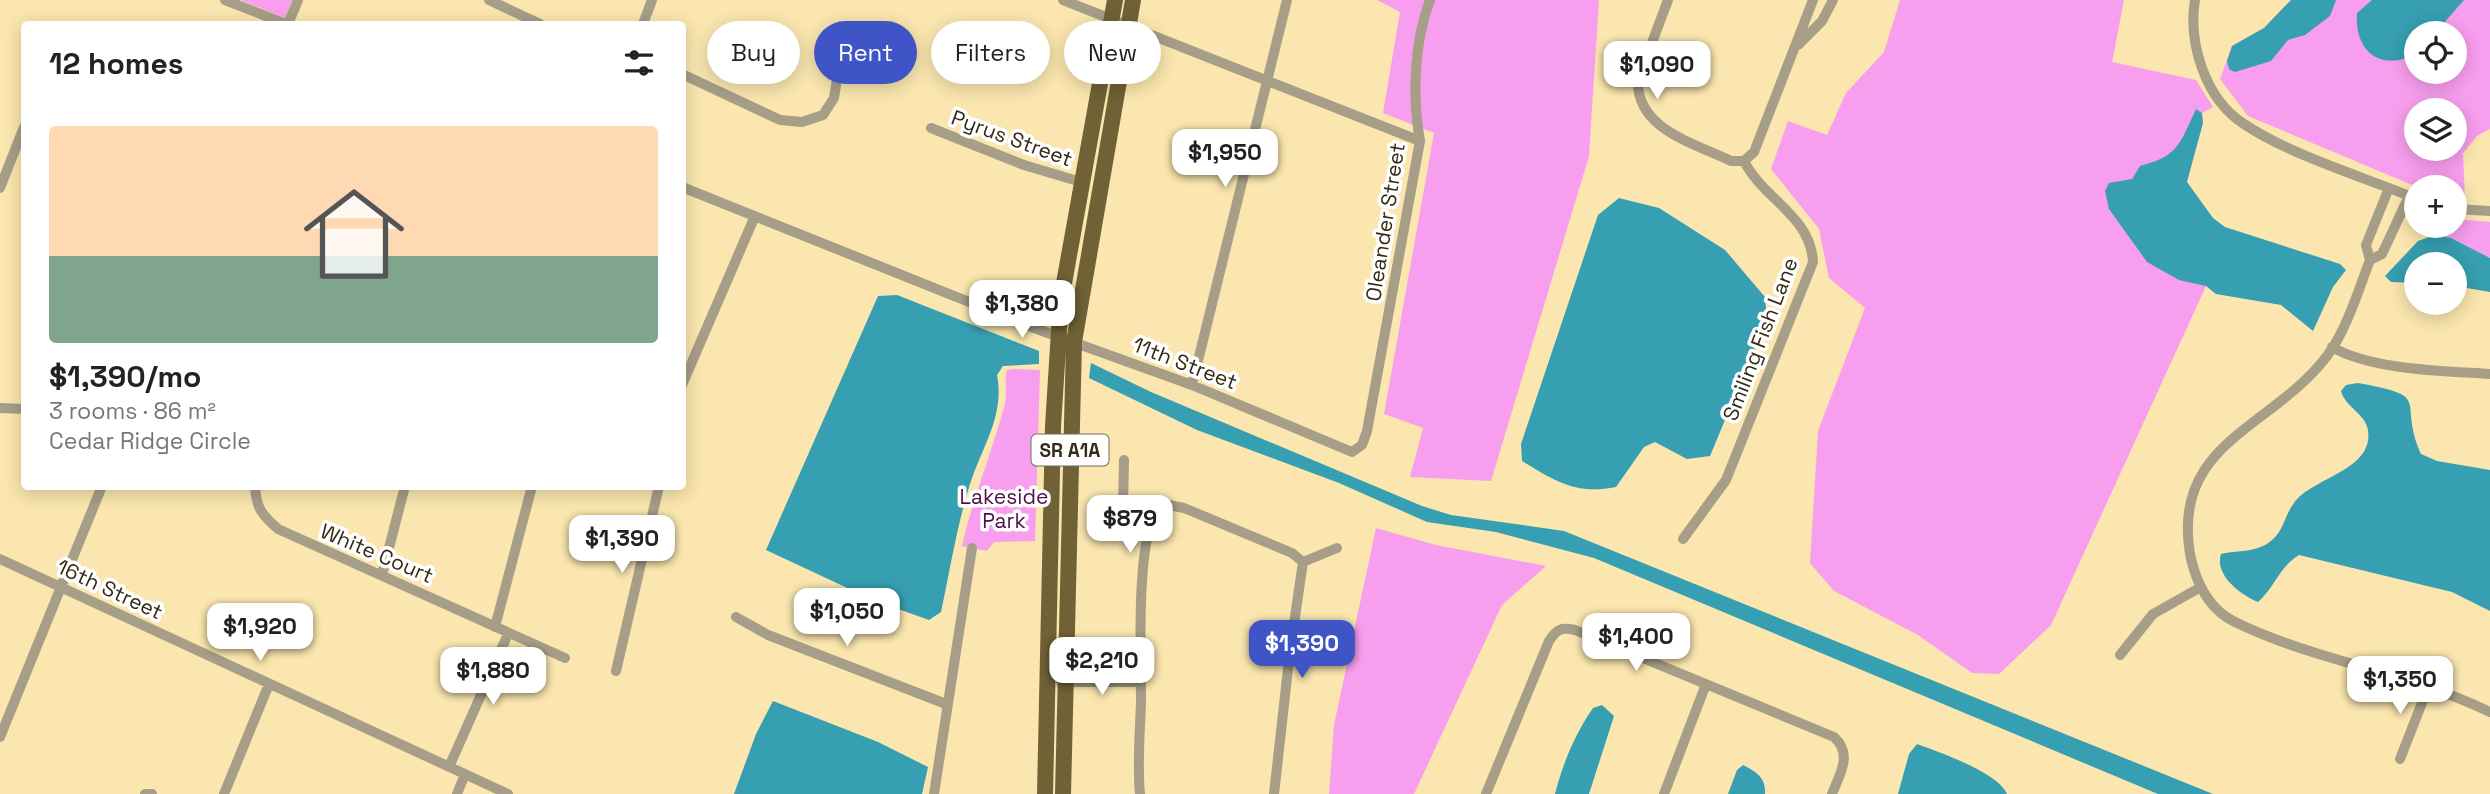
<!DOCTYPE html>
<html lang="en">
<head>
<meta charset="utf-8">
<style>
  body { margin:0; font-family:"Space Grotesk",sans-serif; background:#f6f6f6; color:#222; height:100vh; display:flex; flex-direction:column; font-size:26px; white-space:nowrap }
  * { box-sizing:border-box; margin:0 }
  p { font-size:23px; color:#767676 }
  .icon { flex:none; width:38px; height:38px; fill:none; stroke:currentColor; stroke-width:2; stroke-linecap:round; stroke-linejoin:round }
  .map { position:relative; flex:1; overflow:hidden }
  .sheet { position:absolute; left:21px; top:21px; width:665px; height:469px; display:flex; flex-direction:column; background:#fff; border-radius:7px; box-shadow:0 4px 18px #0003 }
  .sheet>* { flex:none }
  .hud { position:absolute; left:707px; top:21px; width:665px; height:63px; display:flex; gap:14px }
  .fabs { position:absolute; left:2404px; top:21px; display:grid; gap:14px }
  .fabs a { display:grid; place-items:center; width:63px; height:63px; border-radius:50%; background:#fff; box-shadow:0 4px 18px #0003; font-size:35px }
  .price { position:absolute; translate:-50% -60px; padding:0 16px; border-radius:14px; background:#fff; color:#222; font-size:23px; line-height:46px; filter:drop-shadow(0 2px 4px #0008) }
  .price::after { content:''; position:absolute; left:50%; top:42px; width:21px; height:16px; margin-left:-10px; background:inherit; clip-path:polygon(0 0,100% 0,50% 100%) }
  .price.active { background:#3f54c7; color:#fff }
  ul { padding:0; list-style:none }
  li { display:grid; align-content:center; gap:14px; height:371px; padding:0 28px }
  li+li { border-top:2px solid #e0e0e0 }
  li span { display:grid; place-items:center; height:217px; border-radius:7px; color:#555 }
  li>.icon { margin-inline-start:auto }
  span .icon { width:126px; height:126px; fill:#fffc; stroke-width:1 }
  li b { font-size:30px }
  h2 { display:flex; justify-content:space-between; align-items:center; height:84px; padding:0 28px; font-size:30px }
  .chip { padding:0 24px; border-radius:32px; background:#fff; box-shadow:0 4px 18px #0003; font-size:24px; line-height:63px }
  .chip.active { background:#3f54c7; color:#fff }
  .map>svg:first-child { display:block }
</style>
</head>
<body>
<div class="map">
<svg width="2490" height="794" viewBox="0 0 2490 794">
  <rect width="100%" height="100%" fill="#fae6ae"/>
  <!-- green -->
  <path fill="#f89eee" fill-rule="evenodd" d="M241 0H292L285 18Z
    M1377 0H1599L1589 156 1491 481 1410 477 1423 428 1384 414 1434 133 1383 113 1400 12Z
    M1900 0H2124L2112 62 2196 80 2213 107 2202 113 2196 109 2182 142 2165 160 2206 286 2051 625 1999 674 1972 673 1918 635 1834 591 1810 563 1818 431 1865 308 1829 278 1819 229 1771 169 1788 121 1827 135 1846 93 1884 52Z
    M2291 0H2490V129L2477 136 2463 153 2465 201 2455 199V187H2417L2248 116 2220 79 2232 46 2264 28ZM2417 33H2455V72H2417ZM2417 110H2455V149H2417Z
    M2455 219 2490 222V258L2451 238 2435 235 2440 226H2455Z
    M1014 369 1040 370 1035 541 994 542 987 551 962 546C973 498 991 454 1004 408 1008 394 1004 380 1007 370Z
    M1376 528 1436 545 1546 566 1502 605 1414 794H1329L1334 725Z"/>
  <!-- water -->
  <path fill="#369fb1" d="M2291 0H2336L2330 16 2305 35 2288 40 2271 61 2235 72 2229 69 2227 61 2232 46 2264 28Z
    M2372 0H2464L2435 33H2417V53C2382 73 2354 52 2357 13Z
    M2196 109 2202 113 2203 123 2187 182 2213 218 2225 227 2340 264 2346 270 2333 287 2313 331 2281 305 2216 294 2206 286 2179 280 2147 262 2109 209 2105 191 2109 183 2132 179 2140 166C2179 156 2180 143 2196 109Z
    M1619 198 1659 208 1725 250 1765 297 1767 319 1710 456 1687 459 1655 442 1644 447 1616 487C1576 495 1555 481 1522 461L1521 444 1598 215Z
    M2435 235 2451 238 2490 258V292L2455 286V264H2417V283L2391 282 2385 276 2418 241Z
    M897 295 1039 351V364L1003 366 997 375C1005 415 982 447 970 484 957 525 950 570 941 612L929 620 873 600 766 550 878 296Z
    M1091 363 1151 392 1422 506 1451 515 1564 531 2213 794H2158L1594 558 1496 532 1427 522 1339 483 1197 430 1089 378Z
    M2358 383C2435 397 2397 399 2421 454L2437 461 2490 470V611L2452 592 2299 555C2278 568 2276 586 2258 602 2241 595 2214 575 2221 554 2238 550 2258 553 2272 540 2284 530 2285 514 2294 503 2312 477 2374 471 2368 430 2365 413 2345 407 2341 391L2346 385Z
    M773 701 878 742 928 767 922 794H734L756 734Z
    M1602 705 1614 716 1589 794H1555C1563 763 1575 734 1593 708Z
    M1917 744C1939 752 1999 773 2007 794H1898L1909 754Z
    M1743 765C1757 772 1766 778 1765 794H1728L1737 770Z"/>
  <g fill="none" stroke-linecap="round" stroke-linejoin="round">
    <!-- street -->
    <path stroke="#a69e87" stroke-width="10" d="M225 0 286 24
      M489 0 540 24
      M1063 0 1420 141
      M1668 0 1638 80C1636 129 1694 143 1731 161H1744
      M2195 0C2188 43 2205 99 2244 124 2290 155 2364 177 2417 199
      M288 24 298 0
      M643 24 652 0
      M1798 45 1822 21 1833 0
      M682 74 780 120 802 122 823 115 834 98 841 54
      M931 128 1024 165 1081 182
      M1744 161 1754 152 1813 0
      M682 187 1034 328 1192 385 1352 452 1362 445 1367 431 1420 141C1412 97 1414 42 1430 0
      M0 188 24 127
      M2389 188 2366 245 2370 260C2358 291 2347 329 2327 356 2272 429 2168 443 2191 559 2197 584 2210 610 2235 622 2317 662 2408 672 2490 712
      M2455 209 2490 211
      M2370 260 2382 254 2409 196
      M2332 347C2371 370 2445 371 2490 374
      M682 385 755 216
      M1192 385 1287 0
      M0 408 24 409
      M1124 460 1123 508 1127 514 1151 520
      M255 486C256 508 262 515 278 529L565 658
      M1683 539 1726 480 1813 262C1811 216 1763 199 1744 161
      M0 559 508 794
      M1303 562 1337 548
      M382 575 405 486
      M736 617 768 635 946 704
      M495 627 532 486
      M2120 655 2153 614 2201 587
      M616 671 659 486
      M1061 682H1139
      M0 737 102 486
      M2400 759 2429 685
      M449 767 508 634
      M145 794H152
      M224 794 269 684
      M457 794 465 774
      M934 794 972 548
      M1140 794C1137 763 1140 733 1141 702 1141 659 1136 548 1155 514L1169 505 1184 508 1292 553 1303 562
      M1274 794 1290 651 1303 562
      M1486 794 1549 641C1557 629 1561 627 1575 630L1834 737C1853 754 1840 774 1832 794
      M1664 794 1706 684"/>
    <!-- primary -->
    <path stroke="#706136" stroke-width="16" d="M1045 794 1053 426 1061 300 1115 0
      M1063 794 1074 342 1133 0"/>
  </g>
  <g text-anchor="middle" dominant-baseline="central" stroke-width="7" stroke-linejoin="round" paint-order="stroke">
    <!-- shield labels -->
    <rect fill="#fff" stroke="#706b5b" stroke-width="2" x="1031.5" y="434.5" width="77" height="31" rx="5"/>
    <g font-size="19" font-weight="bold" fill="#332b15">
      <text x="1070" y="450">SR A1A</text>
    </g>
    <!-- street labels -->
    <g font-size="21" fill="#332b15" stroke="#fff">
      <text transform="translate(1012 138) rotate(20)">Pyrus Street</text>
      <text transform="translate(1385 222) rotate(-81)">Oleander Street</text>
      <text transform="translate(1760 339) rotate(-69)">Smiling Fish Lane</text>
      <text transform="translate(1185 363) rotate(21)">11th Street</text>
      <text transform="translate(377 553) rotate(23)">White Court</text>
      <text transform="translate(110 589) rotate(25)">16th Street</text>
    </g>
    <!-- park labels -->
    <g font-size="21" fill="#4d1049" stroke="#fff">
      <text x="1004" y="496">Lakeside<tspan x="1004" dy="24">Park</tspan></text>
    </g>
  </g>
</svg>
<div class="fabs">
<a><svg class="icon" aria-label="locate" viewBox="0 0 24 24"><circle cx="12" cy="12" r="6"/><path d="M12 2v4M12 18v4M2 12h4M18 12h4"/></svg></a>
<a><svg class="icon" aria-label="layers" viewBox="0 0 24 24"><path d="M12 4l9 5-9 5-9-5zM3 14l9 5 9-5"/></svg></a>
<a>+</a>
<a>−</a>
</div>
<b class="price" style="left:1657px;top:101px">$1,090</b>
<b class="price" style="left:1225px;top:189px">$1,950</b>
<b class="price" style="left:1022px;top:340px">$1,380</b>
<b class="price" style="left:1130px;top:555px">$879</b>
<b class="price" style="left:622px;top:575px">$1,390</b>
<b class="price" style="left:847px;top:648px">$1,050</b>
<b class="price" style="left:260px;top:663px">$1,920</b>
<b class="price" style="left:1636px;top:673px">$1,400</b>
<b class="price active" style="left:1302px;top:680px">$1,390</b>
<b class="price" style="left:1102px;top:697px">$2,210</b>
<b class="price" style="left:493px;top:707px">$1,880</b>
<b class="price" style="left:2400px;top:716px">$1,350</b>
<div class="hud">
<a class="chip">Buy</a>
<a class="chip active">Rent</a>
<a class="chip">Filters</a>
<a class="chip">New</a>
</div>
<section class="sheet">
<h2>12 homes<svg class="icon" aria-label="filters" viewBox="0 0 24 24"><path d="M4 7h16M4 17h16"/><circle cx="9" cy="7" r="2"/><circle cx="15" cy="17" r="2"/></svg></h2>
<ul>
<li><span style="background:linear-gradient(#ffd9b3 60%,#7fa58c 0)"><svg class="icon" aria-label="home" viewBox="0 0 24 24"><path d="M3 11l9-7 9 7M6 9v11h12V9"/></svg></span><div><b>$1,390/mo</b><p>3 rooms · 86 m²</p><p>Cedar Ridge Circle</p></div></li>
</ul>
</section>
</div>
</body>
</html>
